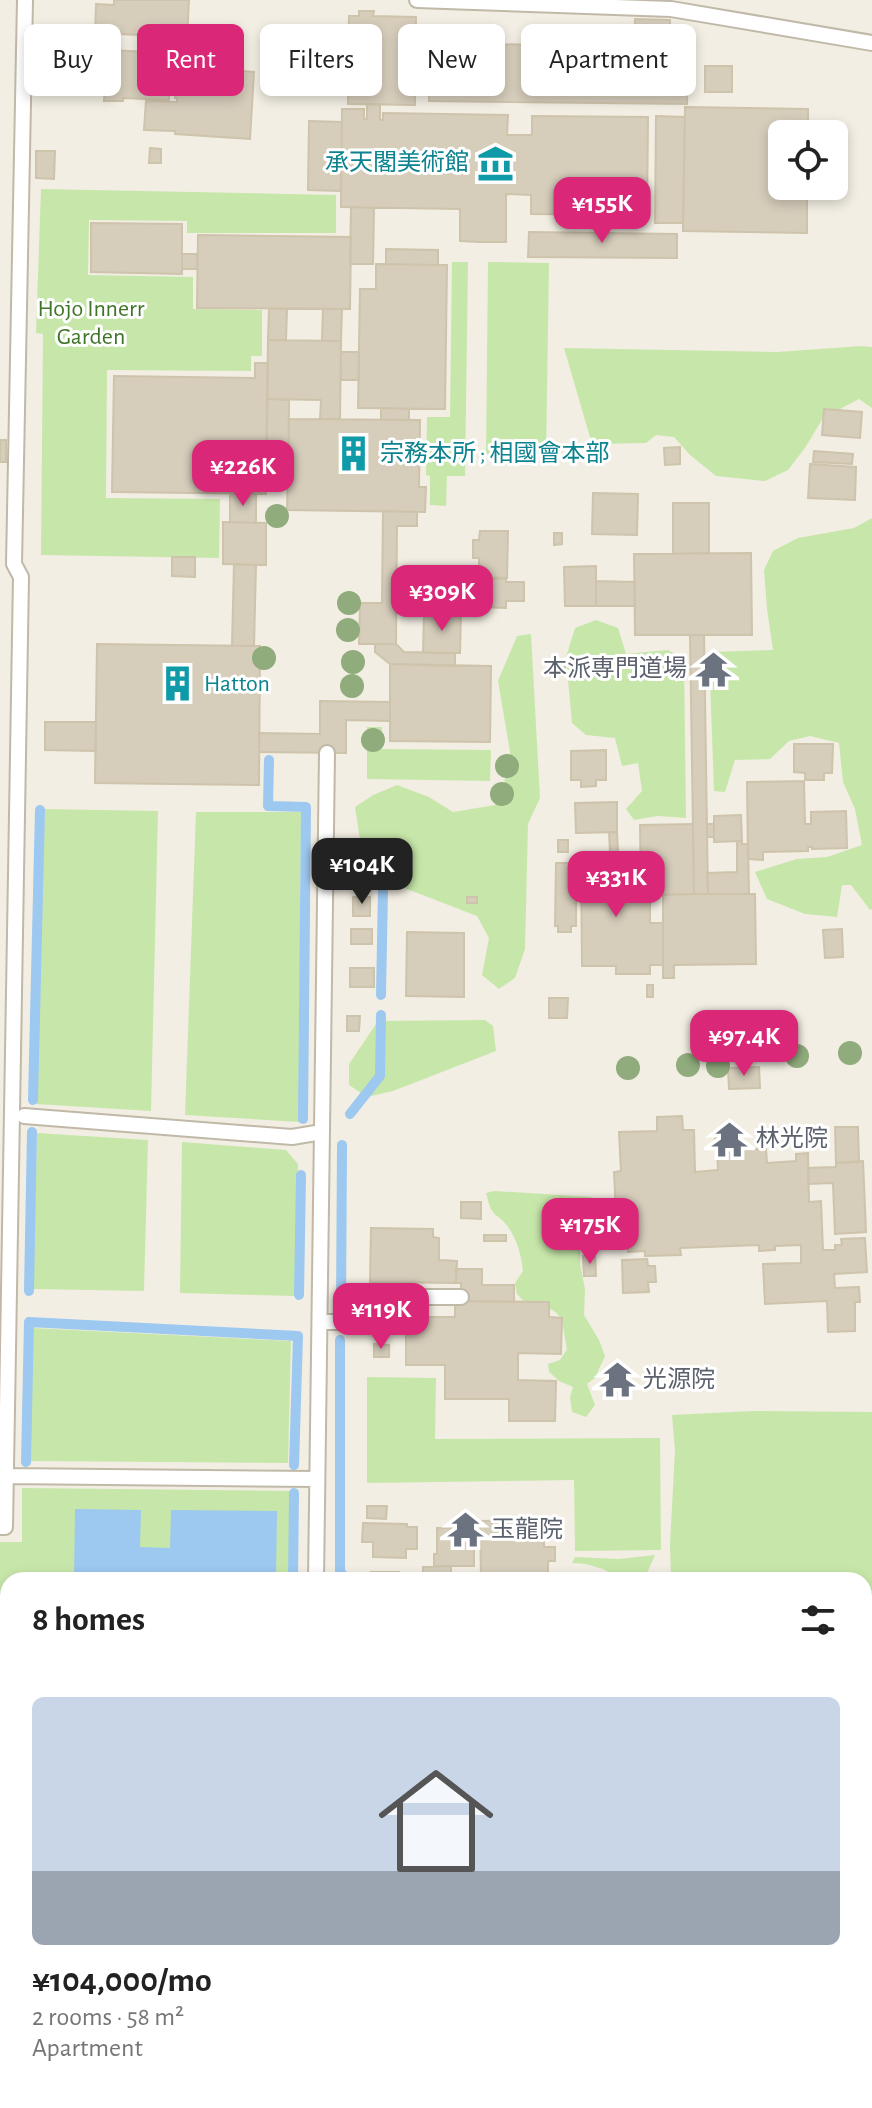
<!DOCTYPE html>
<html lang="en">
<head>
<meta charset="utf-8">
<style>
  body { margin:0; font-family:"Alegreya Sans","Noto Sans JP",sans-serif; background:#f2f2f2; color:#222; height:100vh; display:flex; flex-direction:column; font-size:30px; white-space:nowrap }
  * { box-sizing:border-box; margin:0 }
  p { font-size:26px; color:#767676 }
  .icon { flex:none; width:44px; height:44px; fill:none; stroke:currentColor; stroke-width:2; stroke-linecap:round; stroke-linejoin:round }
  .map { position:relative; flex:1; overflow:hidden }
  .panel { position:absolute; left:0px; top:1572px; width:872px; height:536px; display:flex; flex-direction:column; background:#fff; border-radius:24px 24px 0 0; box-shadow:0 4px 12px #0003 }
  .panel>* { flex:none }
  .banner { position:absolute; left:24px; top:24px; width:824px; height:72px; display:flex; gap:16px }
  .tools { position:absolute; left:768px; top:120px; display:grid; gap:16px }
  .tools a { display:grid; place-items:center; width:80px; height:80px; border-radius:12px; background:#fff; box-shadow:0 4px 12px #0003; font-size:40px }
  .price { position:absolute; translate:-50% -68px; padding:0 18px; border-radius:16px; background:#db2777; color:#fff; font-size:26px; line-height:52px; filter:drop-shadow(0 2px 4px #0008) }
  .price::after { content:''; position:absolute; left:50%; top:48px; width:24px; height:18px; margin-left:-12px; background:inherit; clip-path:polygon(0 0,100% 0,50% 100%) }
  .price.selected { background:#222; color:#fff }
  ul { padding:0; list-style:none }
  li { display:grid; align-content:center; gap:16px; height:424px; padding:0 32px }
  li span { display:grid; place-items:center; height:248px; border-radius:12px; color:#555 }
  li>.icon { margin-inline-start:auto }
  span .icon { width:144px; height:144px; fill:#fffc; stroke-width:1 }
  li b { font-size:34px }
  h2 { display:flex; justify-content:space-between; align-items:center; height:96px; padding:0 32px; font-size:34px }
  .tag { padding:0 28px; border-radius:12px; background:#fff; box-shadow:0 4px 12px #0003; font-size:28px; line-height:72px }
  .tag.selected { background:#db2777; color:#fff }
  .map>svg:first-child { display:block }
</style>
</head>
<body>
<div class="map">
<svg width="872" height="2108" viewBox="0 0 872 2108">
  <rect width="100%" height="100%" fill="#f2eee3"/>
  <!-- green -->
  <path fill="#c7e7aa" d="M41 189 336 195V233H187V221L89 220 88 275 193 277V309L262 310V356H251V371L107 370 106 498 220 499 219 558 41 555 43 334 36 333Z
    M452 262H468L465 476H447L446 506 430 505V476L426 475 427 417H450Z
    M488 262 549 263 546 455 486 454Z
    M862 346 872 347V408L859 399 823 418 805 448 788 470 765 481 716 476 690 455 674 437 656 435 646 443 592 444 564 348 777 352Z
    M872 518V909L870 910 851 885H842L837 917 805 914 767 899 755 872 797 859 827 857 862 845 855 809 843 782 839 743 810 736 789 741 770 759 735 760 725 792 714 791 709 652 773 650 767 609 764 570 773 551 798 538 854 528Z
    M596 620 618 628 626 654 668 650 684 659 686 818 658 816 634 820 626 809 642 791 638 763 622 766 615 738 586 735 572 723 566 657 575 628Z
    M531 634 540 798 528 824 525 949 515 978 499 989 482 975 489 938 477 916 381 879 364 867 355 807 373 795 397 785 429 797 453 812 495 805 502 794 510 752 498 681 517 636Z
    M367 727H382V749L491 750 490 781 367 779Z
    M43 809 158 811 151 1111 36 1104Z
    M196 812H301L299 1122 185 1115Z
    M485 1020 493 1026 496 1051 393 1091 367 1097 349 1085V1064L378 1021Z
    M37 1133 148 1140 144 1291 33 1289Z
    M182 1142 286 1150 298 1164 295 1296 180 1293Z
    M494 1191 592 1197 573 1214 580 1250V1264L585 1289 584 1315 599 1340 605 1356 595 1378 587 1384 595 1405 586 1417 572 1412 570 1397 573 1387 559 1381 549 1372 548 1364 560 1360 567 1349C561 1314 564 1309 526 1304L517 1294 515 1283 523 1271C521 1254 516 1234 503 1221 499 1216 496 1217 493 1212 489 1207 488 1199 486 1193Z
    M33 1328 291 1341 288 1463 30 1461Z
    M367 1377 436 1378 435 1439 660 1438 661 1550 575 1551 574 1480 367 1483Z
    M753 1411 872 1412V1705L864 1706V1580H671L670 1544 675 1450 672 1415Z
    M22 1488 291 1491 290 1580H8V1732H0V1542H22Z
    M655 1555 644 1580H623L603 1569 586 1564 572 1563 575 1557 619 1559Z"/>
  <!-- water -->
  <path fill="#9dc8f0" d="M75 1509 141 1510 140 1547 170 1548 171 1510 277 1511 276 1580H74Z"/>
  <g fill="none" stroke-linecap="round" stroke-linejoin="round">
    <!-- stream -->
    <path stroke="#9dc8f0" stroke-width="10" d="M269 760 268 806 306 807 303 1119
      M381 995 383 889
      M33 1100 40 810
      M350 1114 380 1076 381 1015
      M29 1291 32 1132
      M299 1295 301 1175
      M341 1309 342 1145
      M340 1340V1571L346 1580
      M26 1462 29 1322 298 1336 294 1465
      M293 1580 294 1493"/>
  </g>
  <!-- building -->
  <path fill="#d6cdbb" stroke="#cec3ab" stroke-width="2" d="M114 0H189L187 37 95 33 96 4 114 5Z
    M359 11H374L373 16 416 17 415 105 348 104 349 16H359Z
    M635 19 670 20V50H688L687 104 429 101 430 43 546 45 547 40H574V47L634 48Z
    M144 35 158 36 157 52H143Z
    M107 50 172 53 171 62H176L175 72H171L169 100 123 98V101H104Z
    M211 55H229V70L254 72 250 139 175 134V131L144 130 146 101 177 102V98H175L176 73H178L179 67 211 69Z
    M705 66H732V92H705Z
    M367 104H380V120H383V113L508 115 507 135H532V116L648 117 647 215 531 214V195L506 194V242H479L460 241V209L341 207 342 109H364V119H367Z
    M685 107 808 109V134H782V186H807V233L683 231Z
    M656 116 685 117 683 223H655Z
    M309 121 342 122 341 191 308 190Z
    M150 148 161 149V163H149Z
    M36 151H55L54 179 36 178Z
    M351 207 374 208 373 264H350Z
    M91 223 182 224V274L91 272Z
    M529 232 677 234V258L528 257Z
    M198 235 351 237 350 309 197 308Z
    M386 249 438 250V265L386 264Z
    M182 254H197V269H182Z
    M376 264 447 265 445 409 358 408 360 289H376Z
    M269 309H287L286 340H268Z
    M323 309H342L341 341H322Z
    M268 340 341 341 340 419H320L321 400 267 399Z
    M341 352H359V380H341Z
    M255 363H268L266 494 112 492 114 376 255 378Z
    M267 399 289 400 288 487 266 486Z
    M381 408 409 409V420H381Z
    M824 409 862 412 860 438 822 435Z
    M289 419 420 420 419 487H426L425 512 287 510Z
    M0 440H6V462H0Z
    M680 447V464L665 465 664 448Z
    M814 451 853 454 852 464 813 462Z
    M810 464 856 467 855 500 808 498Z
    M593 493 638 494 637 535 592 534Z
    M230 494H256V523L230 522Z
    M673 503H709V553L673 554Z
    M383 511 417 512V526H397L396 644H359L360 603H382Z
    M223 522 266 523V565L223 564Z
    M480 531H508L507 578 479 577V558H473V540H479Z
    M554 533H562V544L554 545Z
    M751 553 752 635H635L634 554Z
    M172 557H195V577L172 576Z
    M234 564 256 565 254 646H232Z
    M596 566V606H565L564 567Z
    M479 579H506V582H524V601H506V608L478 607Z
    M596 581 635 582V606H596Z
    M424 613H461L460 653H423Z
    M690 635H704L708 894H694Z
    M97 644 260 646 259 785 95 783Z
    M375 644H396L404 652 455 653V666L390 664 375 652Z
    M556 663H565V676H556Z
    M390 664 491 666 490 742 390 741Z
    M320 701 390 702V721L346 720V753L259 752V733L320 734Z
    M45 722H96V751L45 750Z
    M794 744H833L832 773H824V780H805V773L794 772Z
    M606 750V780H596V786L581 787V780H571V751Z
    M804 781 805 824H811V812L846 811 847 848 812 849V847H808V851L763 852V860L748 859 747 782Z
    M617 802V832L576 833 575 803Z
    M741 815 742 841 714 842V816Z
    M693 824 694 894 641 895 640 825Z
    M707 824H714V837H707Z
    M609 832H617L618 852H610Z
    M558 840H568V852H558Z
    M737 841H742V844H748L749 894H708L707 873 737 872Z
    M621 852 622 865 627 864 628 895H650V923H663V965H650V974H616V966H582L581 853Z
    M556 863H576V926H571V932H558V926H555Z
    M694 894H755L756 964 674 965V978H663V895Z
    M353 897H370V916H353Z
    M467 897H477V903H467Z
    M351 929H372V944H351Z
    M842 929 843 957 825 958 823 930Z
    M407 932 464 933V997L406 996Z
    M350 968H374V987H350Z
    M647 985H653V997H647Z
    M549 998H568L567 1018H549Z
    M347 1016H360L359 1031H347Z
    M759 1067 760 1088 729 1089 728 1068Z
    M682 1116 683 1130H694L695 1172 718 1170 717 1151 766 1149 767 1163 796 1161V1154L808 1153 809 1202 821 1201 823 1250H835V1245H842L841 1239 865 1238 867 1272 834 1274 835 1288 859 1287 860 1302H855V1331L828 1332 827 1301 765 1304 763 1264 801 1263V1245L775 1246V1250L759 1251V1245L680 1248 681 1255 645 1256V1251L628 1252 626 1213H616L614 1172 621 1171 619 1132 657 1131V1117Z
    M835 1127H858L859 1162 836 1163Z
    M715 1135H724V1146H715Z
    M863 1161 866 1232 835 1234 833 1183 808 1184V1168L836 1167V1163Z
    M461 1202H481V1219L461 1218Z
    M371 1228 433 1229V1237L439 1238V1260L457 1261 456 1283 370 1282Z
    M484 1235H506V1241H484Z
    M595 1255 596 1276H584L583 1256Z
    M647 1259 648 1266H655L656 1282H648L649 1292 623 1293 622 1260Z
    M456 1269H482V1285H514V1302L461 1301V1283H456Z
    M455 1301 549 1302V1317L562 1318 561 1354 518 1353V1380L556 1381 555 1421H509V1399H445V1365H406V1317H455Z
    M355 1313H371V1331H355Z
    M374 1344 389 1345V1357H374Z
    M367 1506H387L386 1519 367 1518Z
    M544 1520V1547H555V1561H548V1576L481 1577 480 1521Z
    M363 1523 407 1524V1527H417V1549H406V1558L373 1557V1542H362Z
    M437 1528H474V1566H434V1554H437Z
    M451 1566V1580H423V1567Z
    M371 1572H399V1580H371Z
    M0 1794H8V1963H0Z
    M872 1815V1839L864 1841V1816Z
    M872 1867V1891L864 1893V1868Z
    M864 1960H872V2108H822V2100H864Z
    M227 2100H275L276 2108H227Z
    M405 2100H454V2103H405Z"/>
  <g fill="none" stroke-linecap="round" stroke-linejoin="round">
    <defs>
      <path id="service" d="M417 0 671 9 872 43
        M24 1116 292 1137 322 1132
        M320 1322H355
        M371 1322 378 1321 391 1302 404 1297H461
        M6 1476 317 1479
        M0 1527H5L21 577 14 564 25 0
        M316 1580 327 753"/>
      <path id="minor" d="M864 1714 872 1713
        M321 2100V2108"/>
    </defs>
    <!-- service casing -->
    <use href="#service" stroke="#c0b9a8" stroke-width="18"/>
    <!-- minor casing -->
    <use href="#minor" stroke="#c0b9a8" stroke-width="30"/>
    <!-- service -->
    <use href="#service" stroke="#fff" stroke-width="14"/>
    <!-- minor -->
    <use href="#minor" stroke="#fff" stroke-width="26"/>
  </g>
  <!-- trees -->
  <g fill="#90ab7c">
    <circle cx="277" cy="516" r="12"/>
    <circle cx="349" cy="603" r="12"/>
    <circle cx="348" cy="630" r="12"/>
    <circle cx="264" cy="658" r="12"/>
    <circle cx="353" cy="662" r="12"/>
    <circle cx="352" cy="686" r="12"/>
    <circle cx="373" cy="740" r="12"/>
    <circle cx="507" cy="766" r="12"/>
    <circle cx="502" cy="794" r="12"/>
    <circle cx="850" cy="1053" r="12"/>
    <circle cx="797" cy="1056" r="12"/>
    <circle cx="688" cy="1065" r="12"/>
    <circle cx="718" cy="1066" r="12"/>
    <circle cx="628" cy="1068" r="12"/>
  </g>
  <!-- icons -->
  <defs>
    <symbol id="museum-bare" viewBox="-9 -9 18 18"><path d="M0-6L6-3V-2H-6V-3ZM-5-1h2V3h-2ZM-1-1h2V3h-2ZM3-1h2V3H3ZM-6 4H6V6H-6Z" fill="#0f9aa8" stroke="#fff" stroke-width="2.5" paint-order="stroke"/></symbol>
    <symbol id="building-bare" viewBox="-9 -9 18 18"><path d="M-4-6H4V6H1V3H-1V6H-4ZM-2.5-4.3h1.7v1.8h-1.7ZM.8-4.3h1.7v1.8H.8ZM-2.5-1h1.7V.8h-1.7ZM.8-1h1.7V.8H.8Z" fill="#0f9aa8" stroke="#fff" stroke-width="2.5" paint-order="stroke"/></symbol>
    <symbol id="temple-bare" viewBox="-9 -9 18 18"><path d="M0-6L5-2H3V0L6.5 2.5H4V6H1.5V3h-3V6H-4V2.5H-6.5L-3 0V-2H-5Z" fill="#6b7280" stroke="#fff" stroke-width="2.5" paint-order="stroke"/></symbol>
  </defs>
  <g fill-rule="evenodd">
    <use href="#museum-bare" x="470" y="138" width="51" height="51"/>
    <use href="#building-bare" x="328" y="428" width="51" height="51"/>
    <use href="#temple-bare" x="688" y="644" width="51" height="51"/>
    <use href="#building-bare" x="152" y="658" width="51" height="51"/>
    <use href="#temple-bare" x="704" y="1114" width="51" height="51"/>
    <use href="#temple-bare" x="592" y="1354" width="51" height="51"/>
    <use href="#temple-bare" x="440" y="1504" width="51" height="51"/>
  </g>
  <g text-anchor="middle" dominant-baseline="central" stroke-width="6" stroke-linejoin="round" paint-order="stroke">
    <!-- culture labels -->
    <g font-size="24" fill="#0d838f" stroke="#fff" text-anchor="start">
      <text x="469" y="163" text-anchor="end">承天閣美術館</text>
      <text x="380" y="454">宗務本所 ; 相國會本部</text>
      <text x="204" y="684">Hatton</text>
    </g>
    <!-- park labels -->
    <g font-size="24" fill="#3f7527" stroke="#fff">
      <text x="91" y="309">Hojo Innerr<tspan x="91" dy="28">Garden</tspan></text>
    </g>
    <!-- worship labels -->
    <g font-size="24" fill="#5b616d" stroke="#fff" text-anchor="start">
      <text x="687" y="669" text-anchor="end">本派専門道場</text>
      <text x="756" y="1139">林光院</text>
      <text x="643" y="1380">光源院</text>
      <text x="491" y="1530">玉龍院</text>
    </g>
  </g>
</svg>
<div class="tools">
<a><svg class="icon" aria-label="locate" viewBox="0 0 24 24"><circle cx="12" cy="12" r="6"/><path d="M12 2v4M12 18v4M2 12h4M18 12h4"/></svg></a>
</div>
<b class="price" style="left:602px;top:245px">¥155K</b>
<b class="price" style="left:243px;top:508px">¥226K</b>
<b class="price" style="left:442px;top:633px">¥309K</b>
<b class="price selected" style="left:362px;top:906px">¥104K</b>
<b class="price" style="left:616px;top:919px">¥331K</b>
<b class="price" style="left:744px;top:1078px">¥97.4K</b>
<b class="price" style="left:590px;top:1266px">¥175K</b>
<b class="price" style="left:381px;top:1351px">¥119K</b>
<div class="banner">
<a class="tag">Buy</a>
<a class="tag selected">Rent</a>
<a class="tag">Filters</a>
<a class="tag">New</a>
<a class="tag">Apartment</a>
</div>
<section class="panel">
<h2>8 homes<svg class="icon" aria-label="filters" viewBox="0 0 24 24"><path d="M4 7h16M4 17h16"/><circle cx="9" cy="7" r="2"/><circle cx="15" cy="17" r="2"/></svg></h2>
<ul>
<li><span style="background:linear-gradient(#c9d6e8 70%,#9aa5b1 0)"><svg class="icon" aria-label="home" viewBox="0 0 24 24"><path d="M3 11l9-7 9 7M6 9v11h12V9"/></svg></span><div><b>¥104,000/mo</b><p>2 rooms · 58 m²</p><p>Apartment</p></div></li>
</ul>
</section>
</div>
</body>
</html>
